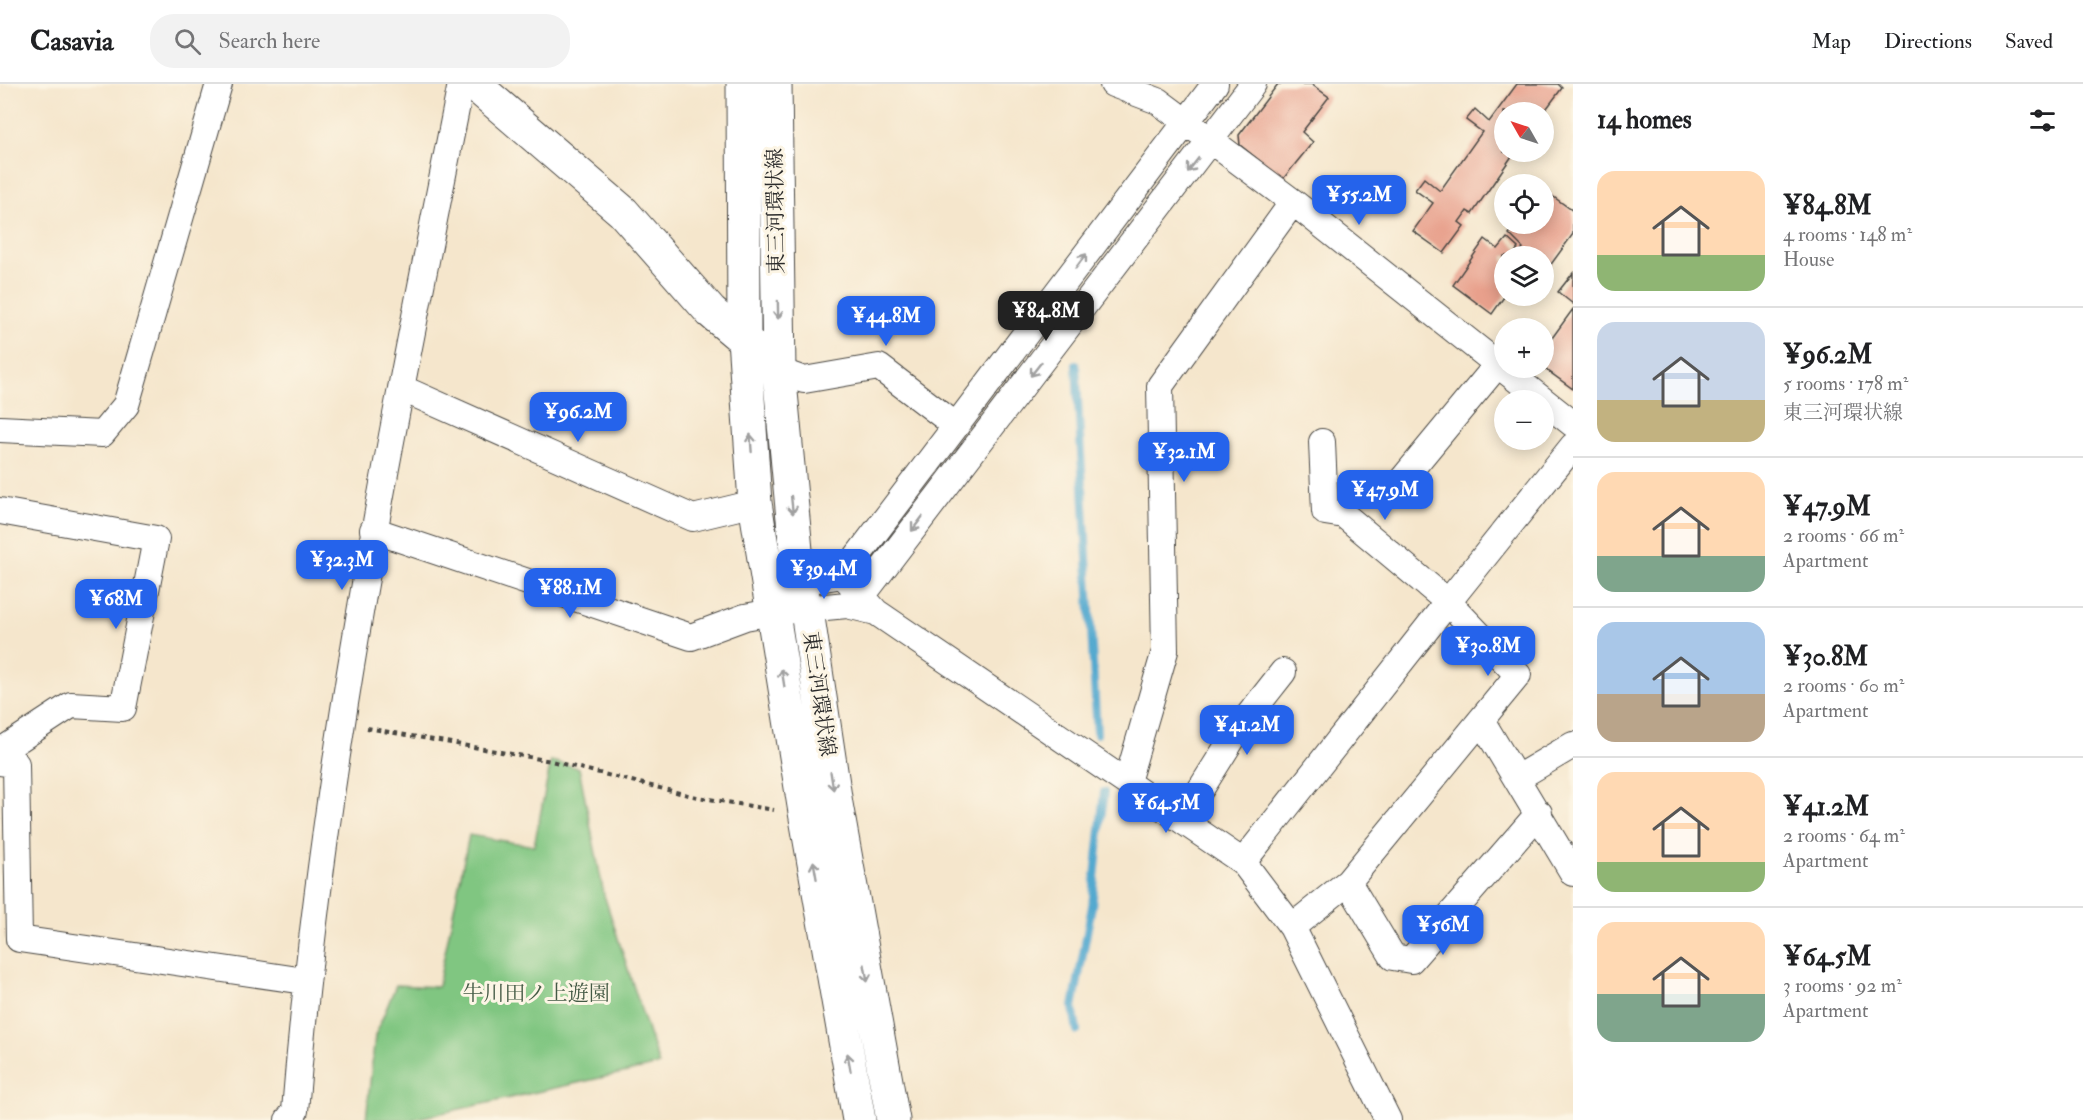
<!DOCTYPE html>
<html lang="en">
<head>
<meta charset="utf-8">
<style>
  body { margin:0; font-family:"IM FELL Double Pica","Noto Serif JP",serif; background:#f2f2f2; color:#202124; height:100vh; display:flex; flex-direction:column; font-size:22px; white-space:nowrap }
  * { box-sizing:border-box; margin:0 }
  p { font-size:20px; color:#757577 }
  .icon { flex:none; width:33px; height:33px; fill:none; stroke:currentColor; stroke-width:2; stroke-linecap:round; stroke-linejoin:round }
  .map { position:relative; flex:1; overflow:hidden }
  .panel { display:flex; flex-direction:column; background:#fff; width:510px }
  .panel>* { flex:none }
  .needle { width:39px; rotate:309deg }
  .fabs { position:absolute; left:1494px; top:18px; display:grid; gap:12px }
  .fabs a { display:grid; place-items:center; width:60px; height:60px; border-radius:50%; background:#fff; box-shadow:0 3px 15px #0003; font-size:30px }
  .price { position:absolute; translate:-50% -51px; padding:0 14px; border-radius:12px; background:#2563eb; color:#fff; font-size:20px; line-height:39px; filter:drop-shadow(0 2px 3px #0008) }
  .price::after { content:''; position:absolute; left:50%; top:36px; width:18px; height:14px; margin-left:-9px; background:inherit; clip-path:polygon(0 0,100% 0,50% 100%) }
  .price.current { background:#222; color:#fff }
  ul { padding:0; list-style:none }
  li { display:flex; align-items:center; gap:18px; height:150px; padding:0 24px }
  li+li { border-top:2px solid #e0e0e0 }
  li span { display:grid; place-items:center; flex:none; width:168px; height:120px; border-radius:18px; color:#555 }
  li>.icon { margin-inline-start:auto }
  span .icon { width:72px; height:72px; fill:#fffc; stroke-width:1 }
  li b { font-size:26px }
  h2 { display:flex; justify-content:space-between; align-items:center; height:72px; padding:0 24px; font-size:26px }
  header { display:flex; align-items:center; gap:36px; box-sizing:border-box; height:84px; padding:0 30px; background:#fff; border-bottom:2px solid #e0e0e0 }
  header strong { font-size:28px }
  nav { display:flex; gap:33px; margin-inline-start:auto; font-size:21px }
  .search { width:420px; height:54px; background:#f2f2f2; display:flex; align-items:center; gap:15px; box-sizing:border-box; padding:0 21px; border-radius:24px; color:#757577; font-size:22px }
  main { display:flex; flex:1; min-height:0 }
  .map>svg:first-child { display:block }
</style>
</head>
<body>
<header>
<strong>Casavia</strong>
<div class="search"><svg class="icon" aria-label="search" viewBox="0 0 24 24"><circle cx="10" cy="10" r="6"/><path d="M15 15l6 6"/></svg>Search here</div>
<nav><a>Map</a><a>Directions</a><a>Saved</a></nav>
</header>
<main>
<div class="map">
<svg width="1573" height="1036" viewBox="0 0 1573 1036">
  <rect width="100%" height="100%" fill="#fcf5e5"/>
  <filter id="ink" filterUnits="userSpaceOnUse"><feTurbulence type="fractalNoise" baseFrequency=".0167" numOctaves="2"/><feDisplacementMap in="SourceGraphic" scale="12" xChannelSelector="R" yChannelSelector="G"/><feConvolveMatrix kernelMatrix="1 2 1 2 8 2 1 2 1" color-interpolation-filters="sRGB"/></filter>
  <filter id="wash" filterUnits="userSpaceOnUse"><feTurbulence type="fractalNoise" baseFrequency=".008" numOctaves="4" result="noise"/><feDisplacementMap in="SourceGraphic" scale="24" xChannelSelector="R" yChannelSelector="G"/><feGaussianBlur stdDeviation="1.35" result="paint"/><feColorMatrix in="noise" values="0 0 0 0 0 0 0 0 0 0 0 0 0 0 0 0 0 1.4 0 .05"/><feComposite in="paint" operator="in"/></filter>
  <g filter="url(#wash)">
    <rect width="100%" height="100%" fill="#f5e6cc"/>
    <!-- green -->
    <path fill="#80c681" stroke="#567856" stroke-width="1.5" d="M551 677 579 684 604 811 659 981 410 1036H366L375 952 396 901 438 903 469 751 534 762Z"/>
    <g fill="none" stroke-linecap="round" stroke-linejoin="round">
      <!-- stream -->
      <path stroke="#53a9cf" stroke-width="8" d="M1076 281 1097 650
        M1077 947 1073 923 1092 822 1104 708"/>
    </g>
    <g id="blocks">
      <!-- building -->
      <path fill="#e8a08c" d="M1278 0H1311L1329 13 1302 48 1313 58 1283 95 1240 61 1239 51Z
        M1517 0H1558L1562 4 1544 28H1504V68H1511L1512 72 1472 130 1467 127 1459 138 1464 142 1444 169 1413 147 1433 119 1415 106 1424 94 1440 107 1482 48 1466 36 1475 25 1489 38Z
        M1544 106 1573 127V150L1544 190V172H1517L1523 164 1509 150 1516 140H1544Z
        M1507 154 1518 164 1513 172H1504V213L1492 230 1453 201 1485 155 1498 165Z
        M1573 189V220L1558 208Z
        M1573 225V305L1544 284V265Z"/>
    </g>
  </g>
  <g filter="url(#ink)">
    <use href="#blocks" fill-opacity="0" stroke="#494743" stroke-width="1.5"/>
    <g fill="none" stroke-linecap="round" stroke-linejoin="round">
      <defs>
        <path id="street" d="M1113 0 1158 17 1293 118 1573 340
          M779 287 804 296 879 283 955 341
          M401 304 693 434 755 419
          M0 345 102 350 126 321 219 0
          M1393 407 1498 280
          M0 427 156 455 123 624 71 621 7 663 3 678
          M373 446 691 553 745 533 772 528 847 521 876 528
          M843 491 1215 0
          M788 510 799 498 843 491 876 528 1243 778 1292 843 1388 1036
          M862 512 1253 0
          M1481 636 1573 789
          M0 678 16 680 19 855 305 897
          M1517 694 1573 661
          M1127 698 1165 567 1160 302 1293 118
          M1182 735 1239 644 1283 588
          M1243 778 1448 518 1344 431 1325 428 1322 358
          M1348 798 1393 873 1411 876 1539 729
          M1292 843 1348 798 1518 591 1448 518 1573 362
          M288 1036 295 1027C322 682 394 339 461 0"/>
        <path id="secondary" d="M474 0 623 128 711 228 762 271"/>
        <path id="primary" d="M743 0 744 254 755 419 805 728 859 1036
          M775 0 779 287 799 498 807 527 836 720 893 1036"/>
      </defs>
      <!-- street casing -->
      <use href="#street" stroke="#494743" stroke-width="28"/>
      <!-- secondary casing -->
      <use href="#secondary" stroke="#494743" stroke-width="35"/>
      <!-- primary casing -->
      <use href="#primary" stroke="#494743" stroke-width="35"/>
      <!-- path -->
      <path stroke="#494743" stroke-width="4" stroke-dasharray="4.5 4.5" stroke-linecap="butt" d="M367 644 551 677 692 712 774 726"/>
      <!-- street -->
      <use href="#street" stroke="#fff" stroke-width="26"/>
      <!-- secondary -->
      <use href="#secondary" stroke="#fff" stroke-width="33"/>
      <!-- primary -->
      <use href="#primary" stroke="#fff" stroke-width="33"/>
    </g>
    <!-- one-way arrows -->
    <defs><path id="oneway-shaft" d="M-6 0H5M1.5-3L5.5 0L1.5 3" fill="none" stroke-width="1.6" stroke-linecap="round" stroke-linejoin="round" transform="scale(1.5)"/></defs>
    <g stroke="#a0a0a0">
      <use href="#oneway-shaft" transform="translate(1193 81) rotate(128)"/>
      <use href="#oneway-shaft" transform="translate(1081 177) rotate(-53)"/>
      <use href="#oneway-shaft" transform="translate(778 226) rotate(89)"/>
      <use href="#oneway-shaft" transform="translate(1036 285) rotate(128)"/>
      <use href="#oneway-shaft" transform="translate(751 359) rotate(-94)"/>
      <use href="#oneway-shaft" transform="translate(792 421) rotate(84)"/>
      <use href="#oneway-shaft" transform="translate(917 440) rotate(127)"/>
      <use href="#oneway-shaft" transform="translate(783 594) rotate(-99)"/>
      <use href="#oneway-shaft" transform="translate(832 697) rotate(81)"/>
      <use href="#oneway-shaft" transform="translate(815 786) rotate(-100)"/>
      <use href="#oneway-shaft" transform="translate(866 889) rotate(80)"/>
      <use href="#oneway-shaft" transform="translate(849 978) rotate(-100)"/>
    </g>
  </g>
  <g text-anchor="middle" dominant-baseline="central" stroke-width="6" stroke-linejoin="round" paint-order="stroke">
    <!-- street labels -->
    <g font-size="21" fill="#2b2b2b" stroke="#fcf5e5">
      <text transform="translate(776 127) rotate(-91)">東三河環状線</text>
      <text transform="translate(819 610) rotate(82)">東三河環状線</text>
    </g>
    <!-- park labels -->
    <g font-size="21" fill="#445a45" stroke="#fcf5e5">
      <text x="536" y="909">牛川田ノ上遊園</text>
    </g>
  </g>
</svg>
<div class="fabs">
<a><svg class="needle" viewBox="-14 -14 28 28"><path d="M0-13l5 13h-10z" fill="#e53935"/><path d="M0 13l5-13h-10z" fill="#757577"/></svg></a>
<a><svg class="icon" aria-label="locate" viewBox="0 0 24 24"><circle cx="12" cy="12" r="6"/><path d="M12 2v4M12 18v4M2 12h4M18 12h4"/></svg></a>
<a><svg class="icon" aria-label="layers" viewBox="0 0 24 24"><path d="M12 4l9 5-9 5-9-5zM3 14l9 5 9-5"/></svg></a>
<a>+</a>
<a>−</a>
</div>
<b class="price" style="left:1359px;top:142px">¥55.2M</b>
<b class="price current" style="left:1046px;top:258px">¥84.8M</b>
<b class="price" style="left:886px;top:263px">¥44.8M</b>
<b class="price" style="left:578px;top:359px">¥96.2M</b>
<b class="price" style="left:1184px;top:399px">¥32.1M</b>
<b class="price" style="left:1385px;top:437px">¥47.9M</b>
<b class="price" style="left:342px;top:507px">¥32.3M</b>
<b class="price" style="left:824px;top:516px">¥39.4M</b>
<b class="price" style="left:570px;top:535px">¥88.1M</b>
<b class="price" style="left:116px;top:546px">¥68M</b>
<b class="price" style="left:1488px;top:593px">¥30.8M</b>
<b class="price" style="left:1247px;top:672px">¥41.2M</b>
<b class="price" style="left:1166px;top:750px">¥64.5M</b>
<b class="price" style="left:1443px;top:872px">¥56M</b>
</div>
<section class="panel">
<h2>14 homes<svg class="icon" aria-label="filters" viewBox="0 0 24 24"><path d="M4 7h16M4 17h16"/><circle cx="9" cy="7" r="2"/><circle cx="15" cy="17" r="2"/></svg></h2>
<ul>
<li><span style="background:linear-gradient(#ffd9b3 70%,#8fb573 0)"><svg class="icon" aria-label="home" viewBox="0 0 24 24"><path d="M3 11l9-7 9 7M6 9v11h12V9"/></svg></span><div><b>¥84.8M</b><p>4 rooms · 148 m²</p><p>House</p></div></li>
<li><span style="background:linear-gradient(#c9d6e8 65%,#c2b280 0)"><svg class="icon" aria-label="home" viewBox="0 0 24 24"><path d="M3 11l9-7 9 7M6 9v11h12V9"/></svg></span><div><b>¥96.2M</b><p>5 rooms · 178 m²</p><p>東三河環状線</p></div></li>
<li><span style="background:linear-gradient(#ffd9b3 70%,#7fa58c 0)"><svg class="icon" aria-label="home" viewBox="0 0 24 24"><path d="M3 11l9-7 9 7M6 9v11h12V9"/></svg></span><div><b>¥47.9M</b><p>2 rooms · 66 m²</p><p>Apartment</p></div></li>
<li><span style="background:linear-gradient(#a9c7e8 60%,#b9a48a 0)"><svg class="icon" aria-label="home" viewBox="0 0 24 24"><path d="M3 11l9-7 9 7M6 9v11h12V9"/></svg></span><div><b>¥30.8M</b><p>2 rooms · 60 m²</p><p>Apartment</p></div></li>
<li><span style="background:linear-gradient(#ffd9b3 75%,#8fb573 0)"><svg class="icon" aria-label="home" viewBox="0 0 24 24"><path d="M3 11l9-7 9 7M6 9v11h12V9"/></svg></span><div><b>¥41.2M</b><p>2 rooms · 64 m²</p><p>Apartment</p></div></li>
<li><span style="background:linear-gradient(#ffd9b3 60%,#7fa58c 0)"><svg class="icon" aria-label="home" viewBox="0 0 24 24"><path d="M3 11l9-7 9 7M6 9v11h12V9"/></svg></span><div><b>¥64.5M</b><p>3 rooms · 92 m²</p><p>Apartment</p></div></li>
</ul>
</section>
</main>
</body>
</html>
